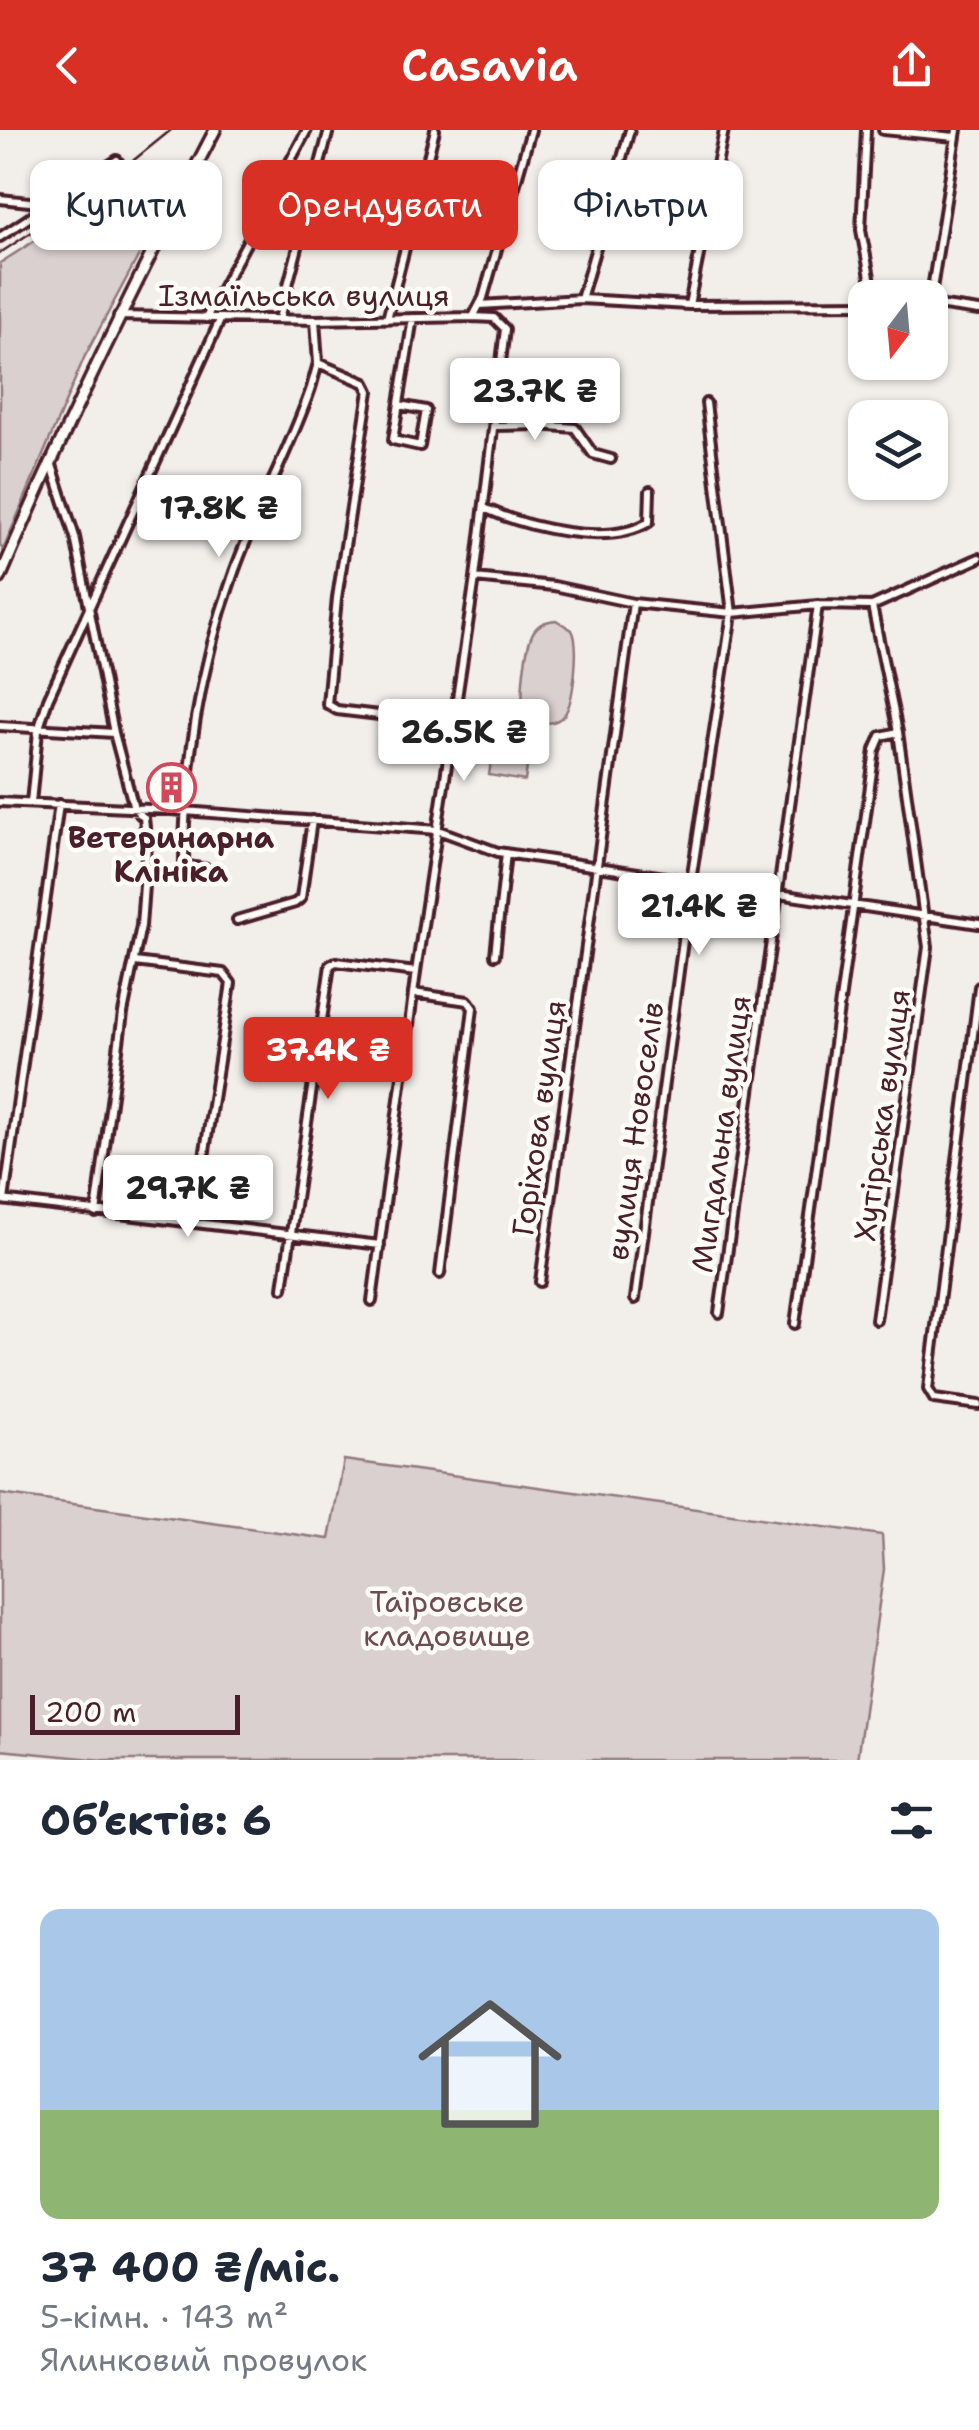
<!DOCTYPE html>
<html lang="uk">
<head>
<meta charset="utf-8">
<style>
  body { margin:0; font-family:"Shantell Sans",sans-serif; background:#f6f6f7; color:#1f2937; height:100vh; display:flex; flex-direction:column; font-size:38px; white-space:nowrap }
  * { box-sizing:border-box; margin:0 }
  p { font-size:32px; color:#747a83 }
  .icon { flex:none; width:55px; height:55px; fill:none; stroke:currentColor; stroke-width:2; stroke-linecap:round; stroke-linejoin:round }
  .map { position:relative; height:1630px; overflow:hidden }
  .sheet { display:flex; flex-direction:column; background:#fff; flex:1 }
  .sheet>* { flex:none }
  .guide { position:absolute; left:30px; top:30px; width:920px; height:90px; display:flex; gap:20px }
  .needle { width:65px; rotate:196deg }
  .fabs { position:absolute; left:848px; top:150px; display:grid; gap:20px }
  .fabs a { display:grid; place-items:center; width:100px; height:100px; border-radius:20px; background:#fff; box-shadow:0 2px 8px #0004; font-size:50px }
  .scale { position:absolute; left:30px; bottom:25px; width:210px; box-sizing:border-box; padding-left:10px; border:5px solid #4a1f2b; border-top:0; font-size:28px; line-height:35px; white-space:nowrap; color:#4a1f2b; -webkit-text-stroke:8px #fdfcf7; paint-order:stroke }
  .price { position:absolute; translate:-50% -85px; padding:0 22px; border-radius:10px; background:#fff; color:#222; font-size:32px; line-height:65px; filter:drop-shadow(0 2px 5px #0008) }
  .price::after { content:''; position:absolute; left:50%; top:60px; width:30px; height:22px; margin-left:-15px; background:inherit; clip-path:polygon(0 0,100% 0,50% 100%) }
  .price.selected { background:#d93025; color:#fff }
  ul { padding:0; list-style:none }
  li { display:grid; align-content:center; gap:20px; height:530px; padding:0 40px }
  li span { display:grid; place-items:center; height:310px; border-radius:20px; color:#555 }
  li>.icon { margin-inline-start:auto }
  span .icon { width:180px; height:180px; fill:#fffc; stroke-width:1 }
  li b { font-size:42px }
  h2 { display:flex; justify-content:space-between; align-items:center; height:120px; padding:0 40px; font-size:42px }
  .pill { padding:0 35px; border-radius:20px; background:#fff; box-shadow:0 2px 8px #0004; font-size:35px; line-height:90px }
  .pill.selected { background:#d93025; color:#fff }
  header { display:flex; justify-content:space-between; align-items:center; height:130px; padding:0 40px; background:#d93025; color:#fff; font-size:45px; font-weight:600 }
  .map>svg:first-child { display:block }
</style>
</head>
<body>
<header><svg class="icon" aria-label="back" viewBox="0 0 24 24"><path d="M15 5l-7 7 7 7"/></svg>Casavia<svg class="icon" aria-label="share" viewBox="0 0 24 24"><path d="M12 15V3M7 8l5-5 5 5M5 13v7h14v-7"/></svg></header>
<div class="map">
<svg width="979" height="1630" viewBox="0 0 979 1630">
  <rect width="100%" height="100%" fill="#f2efeb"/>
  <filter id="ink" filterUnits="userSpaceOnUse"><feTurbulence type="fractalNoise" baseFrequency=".01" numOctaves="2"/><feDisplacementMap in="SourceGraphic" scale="20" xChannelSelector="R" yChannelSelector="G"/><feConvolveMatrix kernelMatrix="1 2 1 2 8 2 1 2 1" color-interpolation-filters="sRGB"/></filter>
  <g filter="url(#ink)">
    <!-- green -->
    <path fill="#d9d0cf" stroke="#92787d" stroke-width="2.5" d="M108 64 156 93 84 228 3 420 0 415V133Z
      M556 490 572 500C580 514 574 573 564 585 558 592 551 593 542 593L525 583C519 569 525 515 534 501 539 493 547 491 556 490Z
      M494 611 530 616 525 651 489 645Z
      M344 1330 882 1405 884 1439 857 1630H104L0 1620V1364L329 1409Z"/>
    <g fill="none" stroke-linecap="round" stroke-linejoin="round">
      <defs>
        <path id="minor" d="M866 0 861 100 874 168
          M883 0 955 7
          M0 69 49 74
          M0 107 117 30 148 78 166 94
          M581 169 689 175 724 0
          M930 172 957 0
          M930 174 979 181
          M480 175 581 169 630 0
          M689 175 865 174
          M118 186 315 190 473 187 494 188 505 199 475 448 416 842 372 1171
          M473 187 483 168 531 0
          M206 188 307 0
          M279 189 329 0
          M387 189 435 0
          M318 233 365 253 369 261 337 468 327 574 337 580 454 594
          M399 275 426 280 420 316 393 310 413 188
          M495 296 539 295 575 298 593 324 611 329
          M51 332 75 407 114 603 134 678 144 688 147 714 141 796 123 883 96 1083
          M484 378C526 397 608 418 649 392L650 361
          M475 448 554 456 633 473 732 483 818 475 872 476 979 428
          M872 476 898 602 928 817 876 1190
          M0 596 114 603
          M0 672 171 680 438 700 498 722 979 794
          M31 673 38 601 48 569 221 188
          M207 739 188 736 184 732C184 638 200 537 232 448 254 383 289 323 311 258L318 233 315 190
          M237 790 295 773 301 768 312 690
          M495 825 506 723
          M135 832 223 843 231 853 194 1092
          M979 857 928 1259 934 1269 979 1275
          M413 863 468 871 473 878 440 1144
          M1 1070 380 1115
          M4 1070 59 674
          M540 1152 633 473
          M283 1158 330 835 336 832 416 842
          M635 1169 691 751 732 483 706 273
          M719 1183 818 475
          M795 1194 875 620 881 606 898 602"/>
        <path id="secondary" d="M0 448C65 295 138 147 215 0"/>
      </defs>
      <!-- minor casing -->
      <use href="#minor" stroke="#4a1f2b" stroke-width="14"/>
      <!-- secondary casing -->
      <use href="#secondary" stroke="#4a1f2b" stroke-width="16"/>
      <!-- minor -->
      <use href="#minor" stroke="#fdfcf7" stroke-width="6"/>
      <!-- secondary -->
      <use href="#secondary" stroke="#fdfcf7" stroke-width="9"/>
      <!-- tram -->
      <path stroke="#4a1f2b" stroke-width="2.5" d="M0 123 103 55 171 0"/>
    </g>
  </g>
  <!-- icons -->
  <defs>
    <symbol id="building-ring" viewBox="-11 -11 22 22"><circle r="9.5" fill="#fdfcf7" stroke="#d1495b" stroke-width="1.5"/><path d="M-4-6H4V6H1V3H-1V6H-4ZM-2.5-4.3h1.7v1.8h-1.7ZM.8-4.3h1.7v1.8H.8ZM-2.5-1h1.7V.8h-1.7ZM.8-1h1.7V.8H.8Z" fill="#d1495b"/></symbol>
  </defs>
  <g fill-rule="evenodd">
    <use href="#building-ring" x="144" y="630" width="55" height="55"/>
  </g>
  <g text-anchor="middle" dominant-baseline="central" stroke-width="9" stroke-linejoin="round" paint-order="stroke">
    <!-- street labels -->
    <g font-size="30" fill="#4a1f2b" stroke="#fdfcf7">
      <text x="304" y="165">Ізмаїльська вулиця</text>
      <text transform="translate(882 985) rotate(-82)">Хутірська вулиця</text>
      <text transform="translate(539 988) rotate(-82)">Горіхова вулиця</text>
      <text transform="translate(635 1001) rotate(-82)">вулиця Новоселів</text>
      <text transform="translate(721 1004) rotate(-82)">Мигдальна вулиця</text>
    </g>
    <!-- poi labels -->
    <g font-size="30" font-weight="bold" fill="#4a1f2b" stroke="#fdfcf7">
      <text x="171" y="707">Ветеринарна<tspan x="171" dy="34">Клініка</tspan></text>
    </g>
    <!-- park labels -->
    <g font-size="30" fill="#6e4b54" stroke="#fdfcf7">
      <text x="447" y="1471">Таїровське<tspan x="447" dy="34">кладовище</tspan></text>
    </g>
  </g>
</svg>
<div class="fabs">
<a><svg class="needle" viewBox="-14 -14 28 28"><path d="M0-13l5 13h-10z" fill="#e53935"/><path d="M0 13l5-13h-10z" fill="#747a83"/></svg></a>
<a><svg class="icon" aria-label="layers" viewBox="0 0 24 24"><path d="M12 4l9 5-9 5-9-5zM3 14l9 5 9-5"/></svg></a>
</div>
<div class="scale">200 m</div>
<b class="price" style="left:535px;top:313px">23.7K ₴</b>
<b class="price" style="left:219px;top:430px">17.8K ₴</b>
<b class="price" style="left:464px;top:654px">26.5K ₴</b>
<b class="price" style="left:699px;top:828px">21.4K ₴</b>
<b class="price selected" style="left:328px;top:972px">37.4K ₴</b>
<b class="price" style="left:188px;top:1110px">29.7K ₴</b>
<div class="guide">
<a class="pill">Купити</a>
<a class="pill selected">Орендувати</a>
<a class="pill">Фільтри</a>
</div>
</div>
<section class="sheet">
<h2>Об’єктів: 6<svg class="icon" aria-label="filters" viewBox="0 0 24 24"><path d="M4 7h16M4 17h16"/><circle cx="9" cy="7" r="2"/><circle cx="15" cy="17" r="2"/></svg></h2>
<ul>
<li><span style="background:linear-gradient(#a9c7e8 65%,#8fb573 0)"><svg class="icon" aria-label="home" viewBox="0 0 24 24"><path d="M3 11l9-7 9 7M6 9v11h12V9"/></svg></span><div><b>37 400 ₴/міс.</b><p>5-кімн. · 143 m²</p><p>Ялинковий провулок</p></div></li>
</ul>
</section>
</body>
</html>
